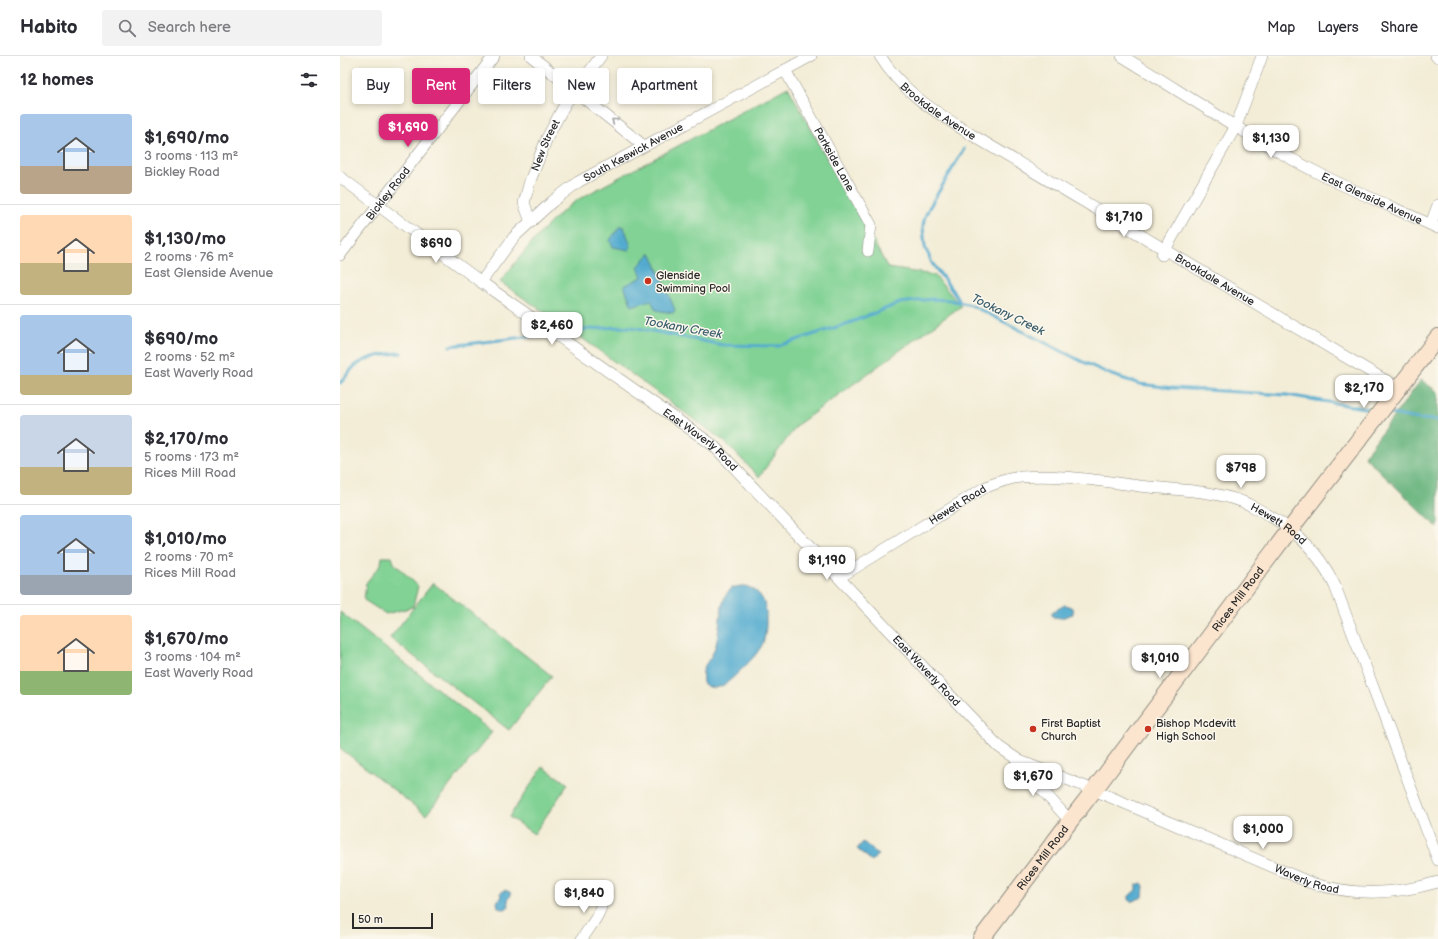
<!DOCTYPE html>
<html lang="en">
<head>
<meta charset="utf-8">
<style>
  body { margin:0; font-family:"Balsamiq Sans",sans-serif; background:#f2f2f3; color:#2b2b33; height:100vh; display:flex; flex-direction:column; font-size:15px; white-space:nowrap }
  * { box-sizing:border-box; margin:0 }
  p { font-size:13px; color:#7c7c81 }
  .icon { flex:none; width:22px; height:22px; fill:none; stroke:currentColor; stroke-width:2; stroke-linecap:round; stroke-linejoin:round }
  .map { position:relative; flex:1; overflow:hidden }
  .panel { display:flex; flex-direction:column; background:#fff; width:340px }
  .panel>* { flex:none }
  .banner { position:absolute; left:12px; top:12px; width:380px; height:36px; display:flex; gap:8px }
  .scale { position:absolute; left:12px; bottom:10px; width:81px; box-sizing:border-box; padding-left:4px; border:2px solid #2b2b2b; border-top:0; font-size:11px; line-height:14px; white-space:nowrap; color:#2b2b2b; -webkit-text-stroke:3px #fbf7ec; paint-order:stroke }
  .price { position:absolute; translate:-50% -34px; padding:0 9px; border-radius:8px; background:#fff; color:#222; font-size:13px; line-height:26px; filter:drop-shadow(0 1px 2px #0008) }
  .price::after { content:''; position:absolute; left:50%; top:24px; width:12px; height:9px; margin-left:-6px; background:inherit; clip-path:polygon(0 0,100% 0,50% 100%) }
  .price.current { background:#db2777; color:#fff }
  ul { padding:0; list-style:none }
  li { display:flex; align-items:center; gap:12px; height:100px; padding:0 20px }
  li+li { border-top:1px solid #e1e1e2 }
  li span { display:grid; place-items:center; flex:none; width:112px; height:80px; border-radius:4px; color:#555 }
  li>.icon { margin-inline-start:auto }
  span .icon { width:48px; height:48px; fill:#fffc; stroke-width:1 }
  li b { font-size:17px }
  h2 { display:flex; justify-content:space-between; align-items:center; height:48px; padding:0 20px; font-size:17px }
  .chip { padding:0 14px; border-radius:4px; background:#fff; box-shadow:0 2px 6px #0003; font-size:14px; line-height:36px }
  .chip.current { background:#db2777; color:#fff }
  header { display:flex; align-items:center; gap:24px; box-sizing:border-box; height:56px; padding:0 20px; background:#fff; border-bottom:1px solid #e1e1e2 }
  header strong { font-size:19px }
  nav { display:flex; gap:22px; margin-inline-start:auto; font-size:14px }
  .search { width:280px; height:36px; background:#f2f2f3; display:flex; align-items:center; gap:10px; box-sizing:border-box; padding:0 14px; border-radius:4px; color:#7c7c81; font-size:15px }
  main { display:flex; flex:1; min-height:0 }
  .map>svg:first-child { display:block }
</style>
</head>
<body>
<header>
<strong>Habito</strong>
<div class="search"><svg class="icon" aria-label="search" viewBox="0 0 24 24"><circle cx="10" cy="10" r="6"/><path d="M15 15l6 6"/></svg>Search here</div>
<nav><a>Map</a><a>Layers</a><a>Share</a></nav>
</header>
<main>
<section class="panel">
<h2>12 homes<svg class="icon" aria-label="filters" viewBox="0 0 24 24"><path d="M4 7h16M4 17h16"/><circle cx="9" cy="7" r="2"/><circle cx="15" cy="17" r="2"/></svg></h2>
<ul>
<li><span style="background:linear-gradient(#a9c7e8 65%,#b9a48a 0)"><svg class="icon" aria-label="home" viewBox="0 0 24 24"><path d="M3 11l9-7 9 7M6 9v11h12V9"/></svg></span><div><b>$1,690/mo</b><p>3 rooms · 113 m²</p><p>Bickley Road</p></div></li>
<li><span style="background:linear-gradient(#ffd9b3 60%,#c2b280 0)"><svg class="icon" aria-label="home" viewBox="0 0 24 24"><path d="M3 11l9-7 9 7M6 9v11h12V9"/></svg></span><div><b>$1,130/mo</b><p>2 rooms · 76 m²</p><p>East Glenside Avenue</p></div></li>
<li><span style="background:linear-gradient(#a9c7e8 75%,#c2b280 0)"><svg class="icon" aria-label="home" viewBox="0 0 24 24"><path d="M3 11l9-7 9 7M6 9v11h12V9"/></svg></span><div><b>$690/mo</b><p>2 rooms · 52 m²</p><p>East Waverly Road</p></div></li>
<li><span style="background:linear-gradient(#c9d6e8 65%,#c2b280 0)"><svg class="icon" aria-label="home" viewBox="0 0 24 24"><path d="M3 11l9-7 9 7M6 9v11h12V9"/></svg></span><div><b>$2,170/mo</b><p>5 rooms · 173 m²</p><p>Rices Mill Road</p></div></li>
<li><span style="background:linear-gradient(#a9c7e8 75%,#9aa5b1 0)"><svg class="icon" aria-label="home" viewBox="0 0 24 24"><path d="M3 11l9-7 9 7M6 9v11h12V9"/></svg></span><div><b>$1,010/mo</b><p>2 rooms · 70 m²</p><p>Rices Mill Road</p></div></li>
<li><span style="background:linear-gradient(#ffd9b3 70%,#8fb573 0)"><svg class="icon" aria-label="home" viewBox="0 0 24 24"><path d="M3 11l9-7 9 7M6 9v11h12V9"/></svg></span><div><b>$1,670/mo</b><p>3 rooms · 104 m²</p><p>East Waverly Road</p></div></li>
</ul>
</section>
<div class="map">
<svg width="1098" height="883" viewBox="0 0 1098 883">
  <rect width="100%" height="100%" fill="#fbf7ec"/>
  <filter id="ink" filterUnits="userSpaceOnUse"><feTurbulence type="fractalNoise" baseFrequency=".025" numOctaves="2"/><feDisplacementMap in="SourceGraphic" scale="8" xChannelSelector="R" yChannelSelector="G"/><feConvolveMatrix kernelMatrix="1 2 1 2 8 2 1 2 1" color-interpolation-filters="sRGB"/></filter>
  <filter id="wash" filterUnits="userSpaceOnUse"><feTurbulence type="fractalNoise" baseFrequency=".012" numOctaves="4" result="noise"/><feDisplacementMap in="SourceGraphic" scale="16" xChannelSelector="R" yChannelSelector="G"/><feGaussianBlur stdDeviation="0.9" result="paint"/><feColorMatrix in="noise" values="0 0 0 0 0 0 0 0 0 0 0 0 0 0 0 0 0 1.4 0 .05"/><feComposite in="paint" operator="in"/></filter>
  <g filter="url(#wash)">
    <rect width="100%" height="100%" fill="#f3edd7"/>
    <!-- green -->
    <path fill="#81d294" stroke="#567e60" d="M448 31 548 212 594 219 621 250 457 369 419 421 385 386 239 280 160 226C184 196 205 167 237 144Z
      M42 501H52L54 507 78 530 73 551 46 558 24 544 26 527 41 508Z
      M93 527 212 620 169 674 50 582Z
      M0 556 152 676 86 759 0 692Z
      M203 711 228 728 194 778 169 761Z"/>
    <!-- forest -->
    <path fill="#68b47e" stroke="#4a7054" d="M1081 324 1098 336V472L1024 400Z"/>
    <!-- water -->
    <path fill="#52abcf" stroke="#3e6b7d" d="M280 170 284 171 291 190 289 194 273 191 270 184Z
      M309 198H312L335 254 333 257 316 254 311 244 292 250 284 230 302 221 298 211Z
      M406 530C424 537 427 549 426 567 426 574 425 584 421 591 415 601 407 608 399 616 388 626 377 639 363 627 361 607 368 609 374 594 381 579 378 546 389 535 393 530 401 530 406 530Z
      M725 549 731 551 733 554V558L721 562 713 561 712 559V556Z
      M523 786 538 798 532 805 517 793Z
      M802 827 804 830 803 841 793 845H790L789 843V840L796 834V829Z
      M165 834 170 836 171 839 168 843 169 850C165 854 162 854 158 851L157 846 161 840 160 837Z"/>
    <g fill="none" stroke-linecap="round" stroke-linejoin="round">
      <!-- stream -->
      <path stroke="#52abcf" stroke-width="3" d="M619 244 592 207 585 191 583 172 584 163 589 152 624 93
        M219 277C243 274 267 270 292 271L383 289 438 290 509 267 560 247 592 243 610 244 631 249 741 305 772 319 800 328 833 332 947 339 1035 354
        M110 290 210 278
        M0 327C5 322 9 315 15 310 28 300 46 298 61 297
        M1046 357 1078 363 1098 364"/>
    </g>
  </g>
  <g filter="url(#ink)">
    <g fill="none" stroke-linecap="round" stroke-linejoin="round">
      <defs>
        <g id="street">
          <path d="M191 0 304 90"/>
          <path id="s1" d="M540 0C563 37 596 56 632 79L1058 332"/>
          <path id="s2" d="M782 0C848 40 913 84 982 119 1020 138 1059 154 1098 172"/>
          <path d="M1096 0 1098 1"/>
          <path id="s3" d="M445 14 531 169 528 195"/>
          <path id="s4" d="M0 121 141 226 373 389 659 691 680 705 754 734 971 827C1015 840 1053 839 1098 826"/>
          <path id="s5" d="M191 166 184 147 190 125 207 82 225 48 261 0"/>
          <path d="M1091 168 1098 149"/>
          <path id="s6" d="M0 199 154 0"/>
          <path d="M822 199 896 70 922 0"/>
          <path id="s7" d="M141 226 174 181 213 145 238 126 471 0"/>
          <path id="s8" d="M500 521 644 432C656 427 668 422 681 421 721 418 760 425 799 430 834 434 881 434 912 450 951 470 976 490 995 530L1098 804"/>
          <path d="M677 706 730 765"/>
          <path d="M242 883C252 867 265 855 262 835"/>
        </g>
        <g id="secondary">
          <path id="s9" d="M641 883 730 765 754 734 951 472 1098 281"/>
        </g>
      </defs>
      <!-- street casing -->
      <use href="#street" stroke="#8f8c81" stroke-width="12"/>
      <!-- secondary casing -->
      <use href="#secondary" stroke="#8f8c81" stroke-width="18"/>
      <!-- street -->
      <use href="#street" stroke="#fff" stroke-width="11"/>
      <!-- secondary -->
      <use href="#secondary" stroke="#fbe5cf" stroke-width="16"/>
    </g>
    <!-- one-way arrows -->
    <defs><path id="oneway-chevron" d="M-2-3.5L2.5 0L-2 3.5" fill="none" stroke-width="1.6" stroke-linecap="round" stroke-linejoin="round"/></defs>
    <use stroke="#a0a0a0" href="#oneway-chevron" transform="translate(274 65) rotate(-141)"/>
  </g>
  <!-- markers -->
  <g fill="#c8321e" stroke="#fbf7ec" stroke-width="1.5">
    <circle cx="308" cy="225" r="4"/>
    <circle cx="693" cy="673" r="4"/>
    <circle cx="808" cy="673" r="4"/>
  </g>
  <g text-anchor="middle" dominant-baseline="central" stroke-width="3" stroke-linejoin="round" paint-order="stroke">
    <!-- street labels -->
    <g font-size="11" fill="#2b2b2b" stroke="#fbf7ec">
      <text stroke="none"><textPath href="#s1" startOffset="81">Brookdale Avenue</textPath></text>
      <text stroke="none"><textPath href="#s5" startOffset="82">New Street</textPath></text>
      <text stroke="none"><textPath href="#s7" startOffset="203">South Keswick Avenue</textPath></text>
      <text stroke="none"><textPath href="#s3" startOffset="102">Parkside Lane</textPath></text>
      <text stroke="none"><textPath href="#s6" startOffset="78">Bickley Road</textPath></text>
      <text stroke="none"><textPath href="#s2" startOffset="288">East Glenside Avenue</textPath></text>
      <text stroke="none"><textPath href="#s1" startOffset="405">Brookdale Avenue</textPath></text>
      <text stroke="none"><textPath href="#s4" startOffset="446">East Waverly Road</textPath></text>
      <text stroke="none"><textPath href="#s8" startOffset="138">Hewett Road</textPath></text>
      <text stroke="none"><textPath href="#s8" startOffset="474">Hewett Road</textPath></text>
      <text stroke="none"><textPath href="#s9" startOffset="426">Rices Mill Road</textPath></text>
      <text stroke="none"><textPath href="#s4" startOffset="770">East Waverly Road</textPath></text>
      <text stroke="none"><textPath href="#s9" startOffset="102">Rices Mill Road</textPath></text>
      <text stroke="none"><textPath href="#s4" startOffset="1211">Waverly Road</textPath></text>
    </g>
    <!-- poi labels -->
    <g font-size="11" fill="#2b2b2b" stroke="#fbf7ec" text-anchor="start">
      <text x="316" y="219">Glenside<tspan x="316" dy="13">Swimming Pool</tspan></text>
      <text x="701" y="667">First Baptist<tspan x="701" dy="13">Church</tspan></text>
      <text x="816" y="667">Bishop Mcdevitt<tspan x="816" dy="13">High School</tspan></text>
    </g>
    <!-- water labels -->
    <g font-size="12" font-style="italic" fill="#3b5e6d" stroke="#fbf7ec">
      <text transform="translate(668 259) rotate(26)">Tookany Creek</text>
      <text transform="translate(343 272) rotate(10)">Tookany Creek</text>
    </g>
  </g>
</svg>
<div class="scale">50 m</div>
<b class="price current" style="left:68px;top:92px">$1,690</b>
<b class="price" style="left:931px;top:103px">$1,130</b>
<b class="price" style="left:784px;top:182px">$1,710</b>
<b class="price" style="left:96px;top:208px">$690</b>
<b class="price" style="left:212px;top:290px">$2,460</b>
<b class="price" style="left:1024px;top:353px">$2,170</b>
<b class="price" style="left:901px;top:433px">$798</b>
<b class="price" style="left:487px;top:525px">$1,190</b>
<b class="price" style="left:820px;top:623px">$1,010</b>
<b class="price" style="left:693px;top:741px">$1,670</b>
<b class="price" style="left:923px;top:794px">$1,000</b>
<b class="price" style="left:244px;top:858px">$1,840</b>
<div class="banner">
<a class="chip">Buy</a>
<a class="chip current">Rent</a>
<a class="chip">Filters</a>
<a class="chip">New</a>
<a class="chip">Apartment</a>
</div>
</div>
</main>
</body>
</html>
